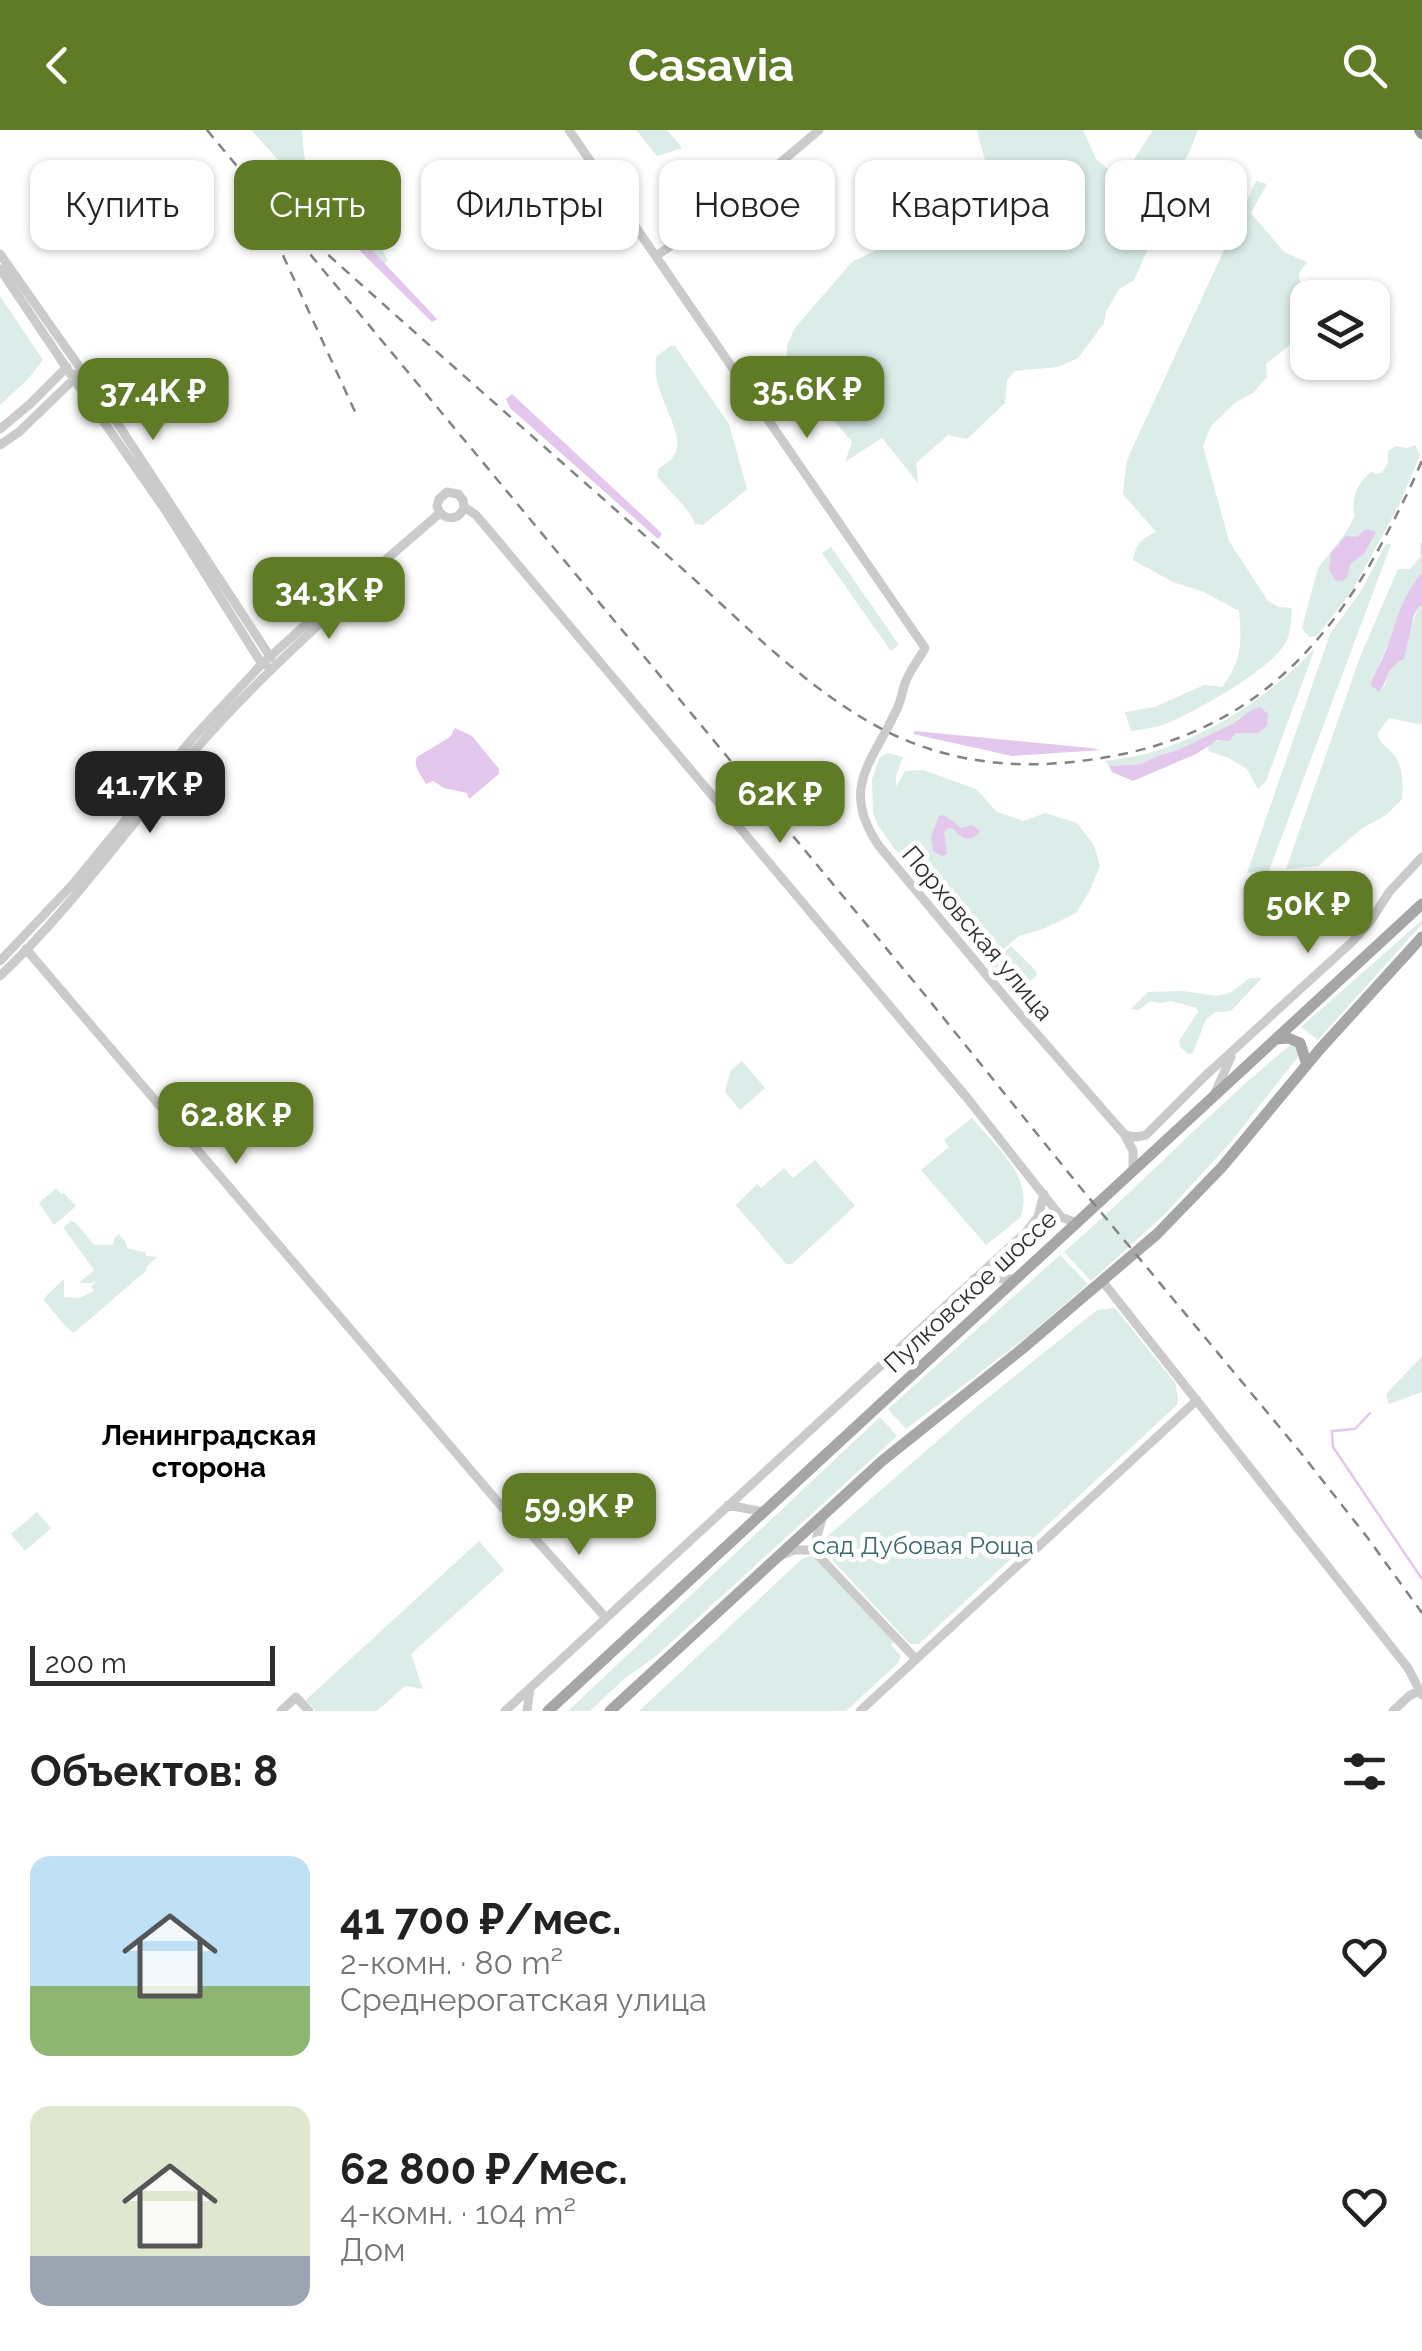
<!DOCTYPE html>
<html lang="ru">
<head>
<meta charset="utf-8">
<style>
  body { margin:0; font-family:Raleway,sans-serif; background:#f6f6f6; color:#222; height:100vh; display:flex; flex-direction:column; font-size:38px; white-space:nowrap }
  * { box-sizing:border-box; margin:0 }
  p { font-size:32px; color:#767676 }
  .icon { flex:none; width:55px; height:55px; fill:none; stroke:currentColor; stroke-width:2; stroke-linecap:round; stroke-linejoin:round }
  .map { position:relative; height:1581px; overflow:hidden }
  .panel { display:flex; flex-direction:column; background:#fff; flex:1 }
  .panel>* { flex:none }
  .top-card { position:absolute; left:30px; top:30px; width:1362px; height:90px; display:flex; gap:20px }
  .fabs { position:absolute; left:1290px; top:150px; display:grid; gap:20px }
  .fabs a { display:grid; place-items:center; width:100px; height:100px; border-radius:20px; background:#fff; box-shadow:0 2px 8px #0004; font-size:50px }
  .scale { position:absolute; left:30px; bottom:25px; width:245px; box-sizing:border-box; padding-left:10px; border:5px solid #2e2e2e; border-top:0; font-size:28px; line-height:35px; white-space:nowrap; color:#2e2e2e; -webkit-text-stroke:8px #fff; paint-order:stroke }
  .price { position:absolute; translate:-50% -85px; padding:0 22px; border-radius:20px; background:#5f7b26; color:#fff; font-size:32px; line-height:65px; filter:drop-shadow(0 2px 5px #0008) }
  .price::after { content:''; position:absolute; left:50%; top:60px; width:30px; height:22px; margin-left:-15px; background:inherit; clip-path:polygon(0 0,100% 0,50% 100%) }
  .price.active { background:#222; color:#fff }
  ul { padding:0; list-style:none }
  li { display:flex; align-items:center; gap:30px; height:250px; padding:0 30px }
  li span { display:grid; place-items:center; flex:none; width:280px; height:200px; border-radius:20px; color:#555 }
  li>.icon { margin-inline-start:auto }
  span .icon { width:120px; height:120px; fill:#fffc; stroke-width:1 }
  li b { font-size:42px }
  h2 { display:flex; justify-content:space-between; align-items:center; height:120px; padding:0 30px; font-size:42px }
  .pill { padding:0 35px; border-radius:20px; background:#fff; box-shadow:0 2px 8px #0004; font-size:35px; line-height:90px }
  .pill.active { background:#5f7b26; color:#fff }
  header { display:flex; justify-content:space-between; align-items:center; height:130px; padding:0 30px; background:#5f7b26; color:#fff; font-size:45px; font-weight:700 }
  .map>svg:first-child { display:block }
</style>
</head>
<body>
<header><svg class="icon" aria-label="back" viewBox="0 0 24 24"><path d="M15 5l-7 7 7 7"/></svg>Casavia<svg class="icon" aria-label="search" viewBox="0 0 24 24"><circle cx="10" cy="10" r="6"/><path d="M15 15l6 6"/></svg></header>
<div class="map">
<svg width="1422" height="1581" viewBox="0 0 1422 1581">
  <rect width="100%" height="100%" fill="#fff"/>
  <!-- green -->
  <path fill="#dbece9" d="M251 0H302C303 11 303 23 306 34 313 58 352 72 371 84L375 92 368 104 375 106 388 131 385 134 371 119 346 100 318 66 313 61 310 63 305 59Z
    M636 0H667L682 18 657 26Z
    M977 0H1083L1096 29 1121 50 1153 0H1198L1188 25 1138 94 1148 119 1134 150 1119 159 1106 182 1104 193 1078 228 1058 237 1015 241 1007 250 1005 273 967 309 948 305 916 333 918 353 882 308 845 332 852 312 834 290 794 280 787 256V216L794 199 852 132 925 96 945 106 1022 112 1030 109C1022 95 1008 84 1001 69 991 48 982 24 977 0Z
    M1256 51 1267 54 1251 83 1284 122 1307 132 1299 143 1304 186 1300 207 1266 234 1267 247 1253 263 1236 272 1211 296 1203 316 1229 411 1268 471 1279 477 1292 478C1291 488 1291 501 1287 510 1274 539 1193 583 1163 595 1153 598 1142 599 1131 601L1125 582 1155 577 1204 555 1222 557C1242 532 1242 511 1239 481L1204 462 1173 452 1133 430C1136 414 1142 408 1156 402L1123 364 1126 334 1131 321Z
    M0 166 43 230 29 248 0 275Z
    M670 216H675L729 294 747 359 703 395 695 394C690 378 669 362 657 346L659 338C666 334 673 330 676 321 685 299 648 260 657 226Z
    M1415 315 1420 325 1399 375 1352 461 1317 506 1309 507 1302 498 1318 438 1345 404 1355 386C1350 368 1358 352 1372 341L1375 344 1382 343 1388 332V321L1396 316 1407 318Z
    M1422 411V443C1404 464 1396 492 1387 517 1382 530 1375 542 1370 555L1379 562 1386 554 1387 542 1407 518 1408 506 1419 475 1422 477V595L1389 588 1377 604C1381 616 1387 616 1394 625 1404 638 1403 654 1402 669L1386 685 1361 699 1318 736 1286 739 1360 527 1398 439H1410L1420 427V414Z
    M1386 414H1391L1269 741 1247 743 1330 504 1361 461Z
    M831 417 899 515 891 521 822 423Z
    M1315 518 1266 651 1258 659 1247 639 1229 628 1208 621 1209 615 1236 603H1258L1267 595V584L1240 587 1232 594 1178 620 1157 626 1141 634 1109 636 1105 631C1121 628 1137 627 1152 622 1214 604 1271 565 1315 518Z
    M888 623 903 627 896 646V657L905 641 923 640 976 659 997 682 1024 691 1045 683 1077 693 1094 715 1100 736 1090 760 1076 783 1043 799 1019 806 999 823 1001 825 1011 816 1036 841 1037 845 1019 862H1013L896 721 877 694 873 682 872 649 880 627Z
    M1422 790V794L1318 910 1301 897Z
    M1250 848H1262L1231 881 1216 882 1206 889 1193 923 1188 924 1180 917 1179 911 1198 882 1197 878 1171 871 1161 873 1150 871 1139 880 1131 879 1148 862 1182 861 1217 866 1230 863Z
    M1293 915 1298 918 1299 923 1297 928 1231 1012 1164 1085 1091 1151 1064 1122C1141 1055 1210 981 1289 916Z
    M742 931 765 958 740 980 725 962 731 940Z
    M972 988C995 1016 1036 1048 1020 1088L986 1115 921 1040 949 1017 944 1010Z
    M815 1030 855 1076 792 1134H786L736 1075 757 1054 761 1058 784 1038 793 1048Z
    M56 1058 61 1064 64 1063 76 1076 54 1095 39 1073Z
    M71 1091 75 1092 94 1115H113L114 1108 119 1104 126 1113 127 1118 146 1123V1126L157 1127 146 1137 147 1140 75 1202 70 1201 45 1172 44 1168 64 1149V1167L79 1168 94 1161 91 1157 96 1151 91 1153H79L94 1140 65 1100 64 1097Z
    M1060 1125 1088 1154 1029 1205 906 1299 888 1279Z
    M1115 1178 1176 1254C1175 1262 1180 1267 1177 1275L919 1514H910L821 1418 822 1411 980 1274 1097 1180Z
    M1422 1226V1262L1389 1274 1386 1264Z
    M880 1287 897 1306 655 1527 624 1549 590 1581H568Z
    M37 1382 51 1398 25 1421 11 1404Z
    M479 1411 504 1440 411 1524 423 1559 405 1556 377 1581H316L306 1570Z
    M813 1425 894 1512 891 1515 901 1526 898 1533 846 1581H639L802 1429Z"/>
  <!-- water -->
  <path fill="#e4c7ec" d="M312 60 346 100 371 119 437 189 432 192 351 112 310 63Z
    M512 264 656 398 662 404 658 409 510 278 506 269Z
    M1366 399 1376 402 1364 424 1350 434C1349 444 1347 453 1335 450L1329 439 1331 423 1346 406 1357 407Z
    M1422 443V477L1419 476 1414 485 1404 529C1383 539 1391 548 1379 562L1370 555C1375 542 1382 531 1387 518 1396 492 1403 464 1422 443Z
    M1260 577 1268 584 1267 596 1258 603H1236L1229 611 1218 610 1196 624 1133 651 1112 642 1109 636 1141 634 1157 626 1178 620 1232 594 1250 581Z
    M455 598 472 606 499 639V644L469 669 467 663 444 658 433 651 426 654C421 645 413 638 417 627L450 607Z
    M915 601 1091 618 1101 620 1012 626 913 604Z
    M944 685 961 698 972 695 980 701C970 714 962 709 954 699L948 698 944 702 947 724 942 726 933 721 931 707 939 686Z"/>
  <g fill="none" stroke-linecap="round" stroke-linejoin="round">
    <!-- stream -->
    <path stroke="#e4c7ec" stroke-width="2.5" d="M1370 1283 1355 1299 1332 1301 1333 1317 1422 1449"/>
    <!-- minor -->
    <path stroke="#cbcbcb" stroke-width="9" d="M569 0 925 518C919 529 910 540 906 551 902 561 901 572 896 581 871 634 840 659 879 716L1015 879 1125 1005 1133 1021V1041
      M0 124 95 259 271 528
      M656 126 729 76 819 0
      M0 139 74 249 166 381 248 512 262 534 266 535
      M0 299 30 274 67 237
      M0 315 19 302 74 249 76 244
      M464 377 476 385 968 969 1061 1087 1077 1093
      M440 383 437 376 439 369 447 362 458 364 463 370 464 377
      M440 383C449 391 460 389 464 377
      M26 819 503 1378 522 1394 606 1488
      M0 831 73 754 192 609 262 534 335 468 353 458 440 383
      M0 846C73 777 129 695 195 620 240 568 290 521 341 474L351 460
      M1215 963 1231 927
      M1125 1005 1136 1007 1146 1005 1205 946 1353 811 1369 793 1390 761 1422 727
      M974 1149H1016
      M1103 1152 1408 1538 1422 1565
      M728 1375 764 1382
      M813 1420 822 1389
      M782 1425 794 1420H813L916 1529
      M281 1581 296 1567 309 1581
      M505 1581 1026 1102 1038 1087 1044 1064
      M527 1581 530 1558
      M860 1581 1197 1270
      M1393 1581 1409 1566 1420 1560"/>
    <!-- major -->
    <path stroke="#a6a6a6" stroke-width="11" d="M1276 909 1288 908 1300 913 1307 935
      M548 1581 1422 774
      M610 1581 882 1331 1022 1219 1157 1104 1222 1037 1320 919 1422 807"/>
    <!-- highway -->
    <path stroke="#959595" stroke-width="12" d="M1420 0 1422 3"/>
    <!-- rail -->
    <path stroke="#838383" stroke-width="2.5" stroke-dasharray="10 8" stroke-linecap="butt" d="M207 0 925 865 1080 1057 1301 1323 1367 1407 1422 1483
      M257 78 281 121 357 286
      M315 113C435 221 556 327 677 434 743 492 803 557 882 599 943 631 1012 640 1080 631 1227 614 1315 539 1383 411 1397 384 1411 358 1422 330"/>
  </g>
  <g text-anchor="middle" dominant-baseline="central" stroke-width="10" stroke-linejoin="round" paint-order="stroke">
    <!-- street labels -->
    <g font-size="25" fill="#2e2e2e" stroke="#fff">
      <text transform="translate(978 803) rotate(50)">Порховская улица</text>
      <text transform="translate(970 1161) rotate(-43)">Пулковское шоссе</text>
    </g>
    <!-- park labels -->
    <g font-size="25" fill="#3a6a67" stroke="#fff">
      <text x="923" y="1415">сад Дубовая Роща</text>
    </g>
    <!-- neighbourhood labels -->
    <g font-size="28" font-weight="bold" fill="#000" stroke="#fff">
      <text x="209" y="1305">Ленинградская<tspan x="209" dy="32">сторона</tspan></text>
    </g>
  </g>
</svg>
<div class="fabs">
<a><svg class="icon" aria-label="layers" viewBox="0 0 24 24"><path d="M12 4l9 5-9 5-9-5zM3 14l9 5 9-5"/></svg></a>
</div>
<div class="scale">200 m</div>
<b class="price" style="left:807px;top:311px">35.6K ₽</b>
<b class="price" style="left:153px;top:313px">37.4K ₽</b>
<b class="price" style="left:329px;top:512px">34.3K ₽</b>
<b class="price active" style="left:150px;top:706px">41.7K ₽</b>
<b class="price" style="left:780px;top:716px">62K ₽</b>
<b class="price" style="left:1308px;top:826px">50K ₽</b>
<b class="price" style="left:236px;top:1037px">62.8K ₽</b>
<b class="price" style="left:579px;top:1428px">59.9K ₽</b>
<div class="top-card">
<a class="pill">Купить</a>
<a class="pill active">Снять</a>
<a class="pill">Фильтры</a>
<a class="pill">Новое</a>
<a class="pill">Квартира</a>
<a class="pill">Дом</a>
</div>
</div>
<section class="panel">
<h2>Объектов: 8<svg class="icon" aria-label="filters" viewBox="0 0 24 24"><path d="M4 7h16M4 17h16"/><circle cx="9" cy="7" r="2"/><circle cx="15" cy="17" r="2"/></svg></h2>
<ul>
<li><span style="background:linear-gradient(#bfe0f5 65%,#8fb573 0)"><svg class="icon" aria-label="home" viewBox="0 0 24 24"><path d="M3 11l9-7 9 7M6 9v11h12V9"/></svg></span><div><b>41 700 ₽/мес.</b><p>2-комн. · 80 m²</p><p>Среднерогатская улица</p></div><svg class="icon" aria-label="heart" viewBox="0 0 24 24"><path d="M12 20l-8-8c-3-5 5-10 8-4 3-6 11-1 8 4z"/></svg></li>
<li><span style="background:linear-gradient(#dfe7d0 75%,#9aa5b1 0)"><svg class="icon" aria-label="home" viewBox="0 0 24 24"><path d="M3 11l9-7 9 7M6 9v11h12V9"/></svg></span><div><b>62 800 ₽/мес.</b><p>4-комн. · 104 m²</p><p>Дом</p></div><svg class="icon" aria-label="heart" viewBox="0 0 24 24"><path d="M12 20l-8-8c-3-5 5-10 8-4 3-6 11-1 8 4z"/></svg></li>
</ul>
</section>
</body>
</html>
